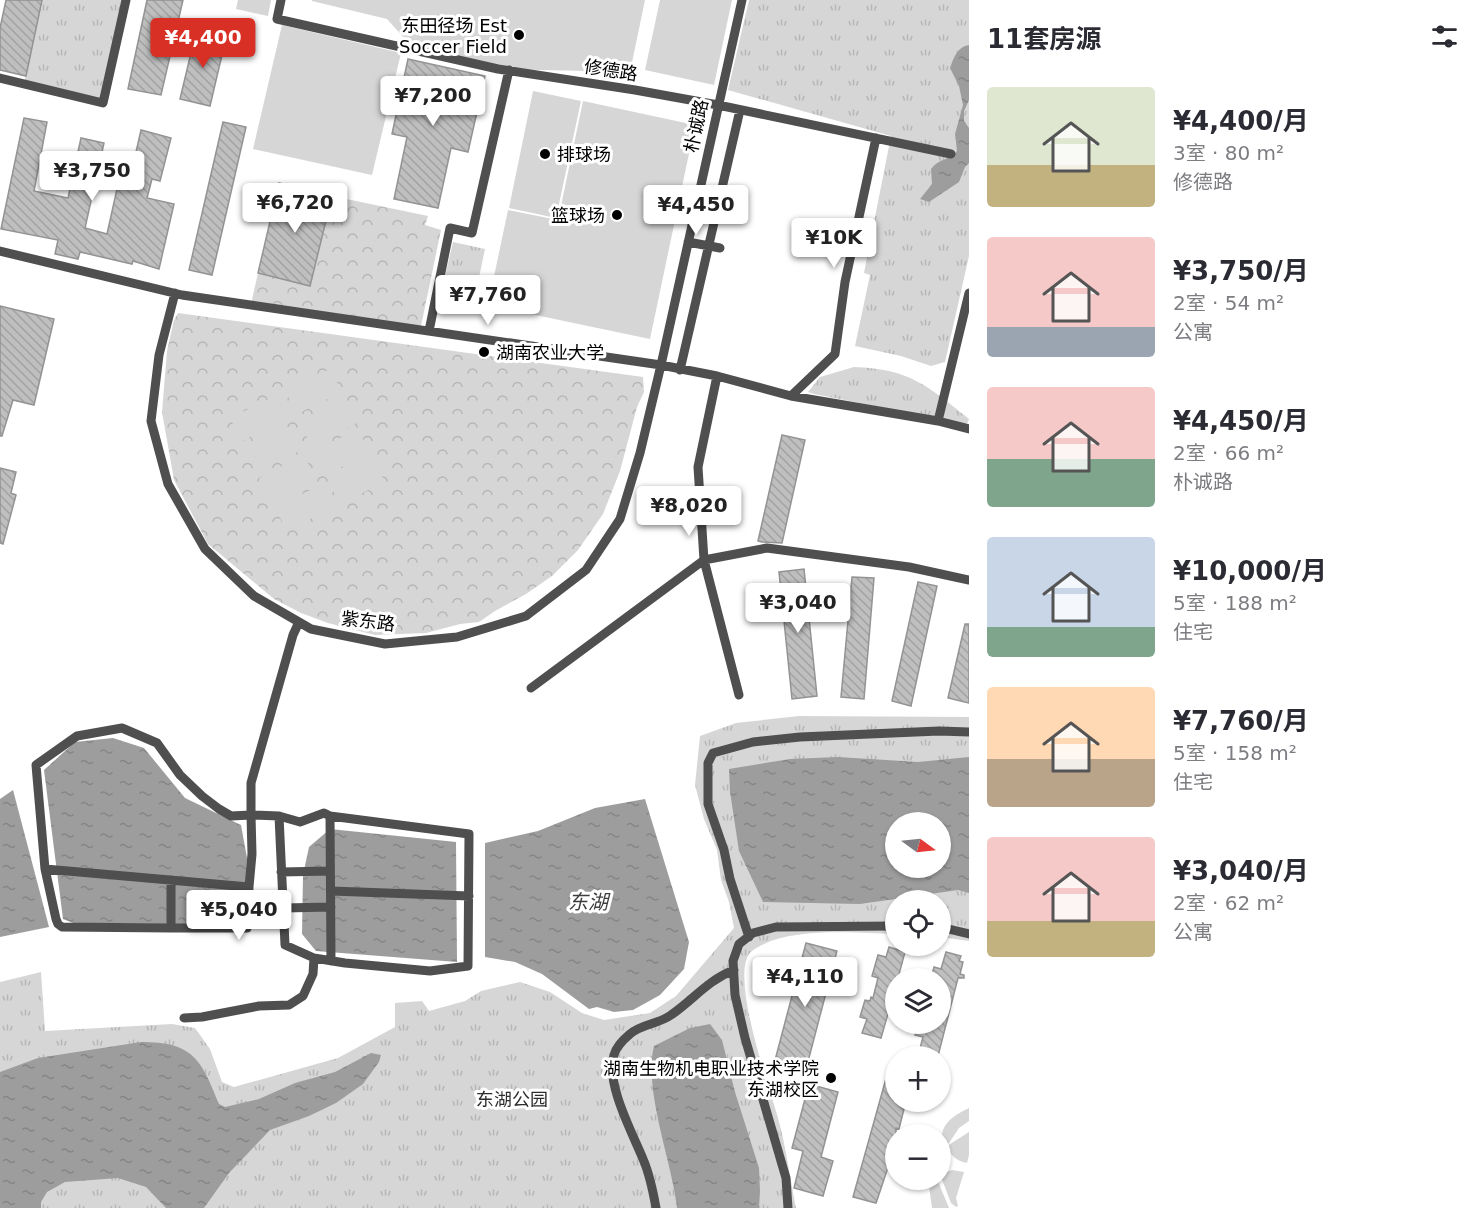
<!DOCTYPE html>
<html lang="zh">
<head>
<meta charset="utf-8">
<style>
  body { margin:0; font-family:"DejaVu Sans","Noto Sans SC",sans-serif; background:#f7f7f7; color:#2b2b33; height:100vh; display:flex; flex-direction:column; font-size:22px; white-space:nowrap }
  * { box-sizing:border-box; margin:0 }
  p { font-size:20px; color:#7c7c81 }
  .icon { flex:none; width:33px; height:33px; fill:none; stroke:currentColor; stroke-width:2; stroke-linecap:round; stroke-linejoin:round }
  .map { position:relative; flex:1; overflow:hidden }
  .details { display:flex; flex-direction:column; background:#fff; width:510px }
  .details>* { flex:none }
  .needle { width:39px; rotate:105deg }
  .controls { position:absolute; left:885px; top:812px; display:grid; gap:12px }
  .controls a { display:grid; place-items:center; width:66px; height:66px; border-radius:50%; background:#fff; box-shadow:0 2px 4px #0004; font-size:30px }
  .price { position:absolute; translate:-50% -51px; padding:0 14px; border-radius:6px; background:#fff; color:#222; font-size:20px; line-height:39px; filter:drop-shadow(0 2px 3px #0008) }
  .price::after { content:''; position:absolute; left:50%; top:36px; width:18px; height:14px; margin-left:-9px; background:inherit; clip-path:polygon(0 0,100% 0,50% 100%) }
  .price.on { background:#d93025; color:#fff }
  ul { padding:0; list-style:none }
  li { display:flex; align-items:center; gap:18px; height:150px; padding:0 18px }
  li span { display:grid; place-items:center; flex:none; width:168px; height:120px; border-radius:6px; color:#555 }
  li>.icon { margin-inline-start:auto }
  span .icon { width:72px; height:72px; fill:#fffc; stroke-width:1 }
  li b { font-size:26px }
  h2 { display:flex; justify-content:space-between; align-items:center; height:72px; padding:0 18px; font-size:26px }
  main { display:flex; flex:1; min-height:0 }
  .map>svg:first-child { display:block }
</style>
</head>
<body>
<main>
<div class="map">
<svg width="969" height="1208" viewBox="0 0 969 1208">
  <defs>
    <pattern id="grass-tufts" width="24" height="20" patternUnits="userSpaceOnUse" patternTransform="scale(1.5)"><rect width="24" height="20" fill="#d6d6d6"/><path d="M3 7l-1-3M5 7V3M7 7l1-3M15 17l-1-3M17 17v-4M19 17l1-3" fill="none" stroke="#b6b6b6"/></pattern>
    <pattern id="forest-crowns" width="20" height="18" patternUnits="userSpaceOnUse" patternTransform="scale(1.5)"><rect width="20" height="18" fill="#d6d6d6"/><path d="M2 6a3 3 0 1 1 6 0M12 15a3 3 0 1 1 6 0" fill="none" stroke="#b6b6b6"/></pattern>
    <pattern id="water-ripples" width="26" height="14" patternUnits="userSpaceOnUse" patternTransform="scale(1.5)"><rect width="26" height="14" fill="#9d9d9d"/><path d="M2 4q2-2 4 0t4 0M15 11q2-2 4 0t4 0" fill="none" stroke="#858585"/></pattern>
    <pattern id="building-back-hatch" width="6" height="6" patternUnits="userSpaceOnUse" patternTransform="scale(1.5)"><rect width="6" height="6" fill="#bfbfbf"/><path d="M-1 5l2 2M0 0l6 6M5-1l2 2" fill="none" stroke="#a2a2a2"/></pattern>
  </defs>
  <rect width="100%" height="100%" fill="#fff"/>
  <!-- grass -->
  <path fill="url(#grass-tufts)" fill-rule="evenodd" d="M42 0H126L103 103 24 84Z
    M749 0H969V256L945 362 931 366 901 356 855 346 870 275 864 273 891 136 728 90Z
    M453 242 485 249 476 292 443 285Z
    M854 367C911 369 927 386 969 419L967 424 814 394 808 392 820 377Z
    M799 716 969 717V941L941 937 940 900H896L895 934C855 933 785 926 752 951 727 970 770 1089 778 1118 786 1147 790 1178 796 1208H0V982L41 972 45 1031 172 1024 195 1028 210 1049 222 1082 234 1087 338 1058 395 1027V1003L422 1001 429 1011 465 1001 481 991 520 982 550 992 582 1013 604 1020 650 1013 676 996 734 928 729 902 721 880 717 850 704 819 695 785 700 736 736 723ZM896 822H940V867H896Z"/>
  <!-- forest -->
  <path fill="url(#forest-crowns)" d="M332 196 428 216 425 225 441 230 421 326 251 304 258 273 310 286Z
    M178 313 643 377 644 392 637 407 620 471 603 514 578 550 552 576 526 594 495 611 479 622 460 624 426 633 375 635 328 623 301 613 274 599 208 544 174 480 162 412 167 351 174 320Z"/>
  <!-- pitch -->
  <path fill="#d6d6d6" d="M238 0H271L268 16 236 9Z
    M312 0H645L630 72 498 69 415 50 387 19 312 1Z
    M660 0H732L714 85 645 70Z
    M282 25 401 53 372 175 253 149Z
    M533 91 581 101 556 218 509 208Z
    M583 101 695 125 650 339 488 305 508 210 558 220Z
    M330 369 342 392 297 414 285 391Z
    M275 396 286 419 242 441 230 418Z
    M345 400 356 423 311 446 300 422Z
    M290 426 301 450 256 472 245 449Z
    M358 429 370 453 325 475 313 452Z
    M304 455 315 478 270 501 259 478Z
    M373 458 385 482 340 504 328 481Z
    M320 485 331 508 287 531 275 508Z
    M969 1108V1121L959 1128 947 1146 969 1132V1155L967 1163C957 1161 951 1156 947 1147L941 1161C940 1131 940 1122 969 1108Z
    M952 1170 964 1172 956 1198 958 1206 956 1207 951 1203 941 1177V1174Z
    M928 1179H937L949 1208H932Z"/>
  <!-- water -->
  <path fill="url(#water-ripples)" fill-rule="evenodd" d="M969 45V100L964 111V121L969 128V163L965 167 959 182 929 202 920 199 932 184 931 169C939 158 949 161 957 151L955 134 963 105 959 86 950 68C954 57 957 47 969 45Z
    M113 738 144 748 185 798 241 825 247 858 245 925 73 923 63 919 44 770 75 742Z
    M838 757 918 762 969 757V893L958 890 860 904 763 902 739 851 730 792 729 769 790 759ZM896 822H940V867H896Z
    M13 790 49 927 0 937V799Z
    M645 799 689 942 684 969 660 995 633 1010 614 1012 597 1007 589 1009 542 974 515 962 485 957V843L538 831 595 808Z
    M330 829 456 842 457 962 316 951 302 934 303 875 309 847Z
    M710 1024 722 1040 735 1092 759 1168 760 1191 759 1208H677C672 1162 643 1089 654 1046L690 1028Z
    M141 1042C193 1042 201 1059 219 1104L225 1107 259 1099 295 1083 335 1072 371 1053 381 1055 379 1062 363 1084 336 1103 309 1116 270 1130 229 1173 204 1208H166L146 1187 118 1178 65 1182 47 1192 41 1202V1208H0V1072L38 1058Z"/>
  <!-- building -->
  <path fill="url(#building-back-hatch)" stroke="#939393" stroke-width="1.5" d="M6 0H42L26 76 0 70V28Z
    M147 0H183L161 95 128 89Z
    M196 32 226 38 210 106 180 99Z
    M408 59 485 76 468 152 451 148 438 208 394 199 407 137 392 134Z
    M24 118 47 122 34 191 68 198 81 138 104 143 85 228 107 234 119 180 129 183 141 130 171 138 160 181 152 179 147 198 174 204 159 269 133 261 132 264 80 252 78 259 55 254 58 240 1 229Z
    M223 122 246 127 212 275 189 270Z
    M279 183 332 196 310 286 258 273Z
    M0 306 54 319 34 405 13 400 2 436H0Z
    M782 435 805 440 782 543 762 542 758 541Z
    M0 468 16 472 11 493 16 495 3 544 0 543Z
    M804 569 817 696 792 699 779 572Z
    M852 577 874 578 864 699 841 697Z
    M918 582 937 586 911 706 892 701Z
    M965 624H969V703L948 698Z
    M806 943 837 951 805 1073 774 1064Z
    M889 947 905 952 898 978H896V986L881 1038 862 1033 867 1019 860 1017 865 1000 870 1001 871 997 873 998 878 978 872 976 878 955 886 957Z
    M946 952 961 956 959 961 963 962 960 974 964 975V978H958L938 1056H918L923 1037 915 1035 918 1023H940V978H931L934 967 941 969Z
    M887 1075 896 1077V1101H906L899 1129 896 1128V1144L876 1203 853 1197Z
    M809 1084 838 1092 821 1157 833 1161 823 1196 794 1188 803 1151 792 1148Z"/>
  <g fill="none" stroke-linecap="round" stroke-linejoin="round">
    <!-- street -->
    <path stroke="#4f4f4f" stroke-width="9" d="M281 0 277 19 498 69 635 90 718 105 951 154
      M0 78 103 103 126 0
      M688 242 720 248
      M0 251 182 295 661 365 717 376 791 396 938 421 969 429
      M175 293 159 355 151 421 168 484 205 549 254 596 311 629 385 644 457 637 526 616 586 570 620 519 640 453 661 365 742 0
      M429 331 450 228 472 233 509 70
      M680 370 740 110
      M717 376 698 467 704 560 739 695
      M791 396 835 354 845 282 876 138
      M938 421 969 293
      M531 688 704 560 767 548 909 567 969 580
      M122 728 157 743 180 775 202 796 219 809 231 816 251 815 252 854 249 887 45 869 36 765 77 736Z
      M279 816 300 822 324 813 330 816 469 834 468 966 430 971 345 963 314 958 285 945 279 816 251 815V783L293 635 299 622
      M330 816 331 961
      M45 869 56 919 58 924 62 927 171 928V880
      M281 872 330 871
      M331 891 469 896
      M283 908 331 907
      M940 927 969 934
      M171 928H247L249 887
      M749 937 730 879 724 850 708 804V763L713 753 753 742 800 737 939 731 969 732
      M184 1018 202 1017 259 1006 289 1005 303 996 313 974 314 958
      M656 1208C653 1191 650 1175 643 1159 633 1134 605 1083 614 1055 616 1047 624 1039 630 1034 641 1024 659 1024 671 1015 693 1000 708 980 734 970
      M788 1208 786 1178 745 1038 735 995 733 961 739 944 753 933 776 927 896 926"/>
  </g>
  <!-- markers -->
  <g fill="#000" stroke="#fff" stroke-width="2">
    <circle cx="519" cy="35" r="6"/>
    <circle cx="545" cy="154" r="6"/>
    <circle cx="617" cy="215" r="6"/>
    <circle cx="484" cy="352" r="6"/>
    <circle cx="831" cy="1078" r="6"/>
  </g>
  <g text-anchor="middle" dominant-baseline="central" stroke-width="6" stroke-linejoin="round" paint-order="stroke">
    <!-- poi labels -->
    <g font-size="18" fill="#000" stroke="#fff" text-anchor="end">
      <text x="507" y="25">东田径场 Est<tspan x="507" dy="21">Soccer Field</tspan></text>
      <text x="557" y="154" text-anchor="start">排球场</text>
      <text x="605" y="215">篮球场</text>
      <text x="496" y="352" text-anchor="start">湖南农业大学</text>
      <text x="819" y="1068">湖南生物机电职业技术学院<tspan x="819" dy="21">东湖校区</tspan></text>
    </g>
    <!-- street labels -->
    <g font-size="18" fill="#000" stroke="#fff">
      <text transform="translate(611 70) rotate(9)">修德路</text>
      <text transform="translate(696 126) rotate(-78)">朴诚路</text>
      <text transform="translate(368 621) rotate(7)">紫东路</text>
    </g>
    <!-- park labels -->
    <g font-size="18" fill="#2d2d2d" stroke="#fff">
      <text x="512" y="1099">东湖公园</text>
    </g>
    <!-- water labels -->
    <g font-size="20" font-style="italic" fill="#3e3e3e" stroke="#fff">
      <text x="588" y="902">东湖</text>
    </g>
  </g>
</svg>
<div class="controls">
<a><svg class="needle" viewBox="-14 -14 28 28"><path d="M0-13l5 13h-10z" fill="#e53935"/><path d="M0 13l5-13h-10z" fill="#7c7c81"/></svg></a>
<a><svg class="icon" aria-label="locate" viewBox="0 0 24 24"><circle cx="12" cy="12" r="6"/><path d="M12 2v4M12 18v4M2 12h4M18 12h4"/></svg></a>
<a><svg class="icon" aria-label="layers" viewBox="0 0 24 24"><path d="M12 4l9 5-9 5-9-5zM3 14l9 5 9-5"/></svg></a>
<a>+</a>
<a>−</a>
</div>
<b class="price on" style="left:203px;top:69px">¥4,400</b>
<b class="price" style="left:433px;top:127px">¥7,200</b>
<b class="price" style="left:92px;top:202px">¥3,750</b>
<b class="price" style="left:295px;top:234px">¥6,720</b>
<b class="price" style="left:696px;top:236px">¥4,450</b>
<b class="price" style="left:834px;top:269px">¥10K</b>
<b class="price" style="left:488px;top:326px">¥7,760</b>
<b class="price" style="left:689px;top:537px">¥8,020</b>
<b class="price" style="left:798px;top:634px">¥3,040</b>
<b class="price" style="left:239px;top:941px">¥5,040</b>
<b class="price" style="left:805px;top:1008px">¥4,110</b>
</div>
<section class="details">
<h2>11套房源<svg class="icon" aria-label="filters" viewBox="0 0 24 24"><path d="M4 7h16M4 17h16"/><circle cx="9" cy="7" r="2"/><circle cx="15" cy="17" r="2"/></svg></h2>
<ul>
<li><span style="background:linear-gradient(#dfe7d0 65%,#c2b280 0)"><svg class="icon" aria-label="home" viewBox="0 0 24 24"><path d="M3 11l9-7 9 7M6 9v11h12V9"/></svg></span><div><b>¥4,400/月</b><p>3室 · 80 m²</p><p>修德路</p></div></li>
<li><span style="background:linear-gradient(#f6c9c9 75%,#9aa5b1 0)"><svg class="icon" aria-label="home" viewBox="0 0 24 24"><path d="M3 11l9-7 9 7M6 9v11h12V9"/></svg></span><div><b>¥3,750/月</b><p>2室 · 54 m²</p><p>公寓</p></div></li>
<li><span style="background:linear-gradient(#f6c9c9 60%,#7fa58c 0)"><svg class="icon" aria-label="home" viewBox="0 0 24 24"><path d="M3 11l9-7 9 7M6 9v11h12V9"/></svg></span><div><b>¥4,450/月</b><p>2室 · 66 m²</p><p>朴诚路</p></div></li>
<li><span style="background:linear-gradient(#c9d6e8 75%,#7fa58c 0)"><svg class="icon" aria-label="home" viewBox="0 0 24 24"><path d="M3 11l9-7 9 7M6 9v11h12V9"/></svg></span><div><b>¥10,000/月</b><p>5室 · 188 m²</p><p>住宅</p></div></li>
<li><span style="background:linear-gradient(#ffd9b3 60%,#b9a48a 0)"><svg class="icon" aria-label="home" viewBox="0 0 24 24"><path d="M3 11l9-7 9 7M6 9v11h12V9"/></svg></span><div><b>¥7,760/月</b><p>5室 · 158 m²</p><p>住宅</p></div></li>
<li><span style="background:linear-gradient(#f6c9c9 70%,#c2b280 0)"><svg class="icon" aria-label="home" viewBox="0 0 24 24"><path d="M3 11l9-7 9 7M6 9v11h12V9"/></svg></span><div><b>¥3,040/月</b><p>2室 · 62 m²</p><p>公寓</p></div></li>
</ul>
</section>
</main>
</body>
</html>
